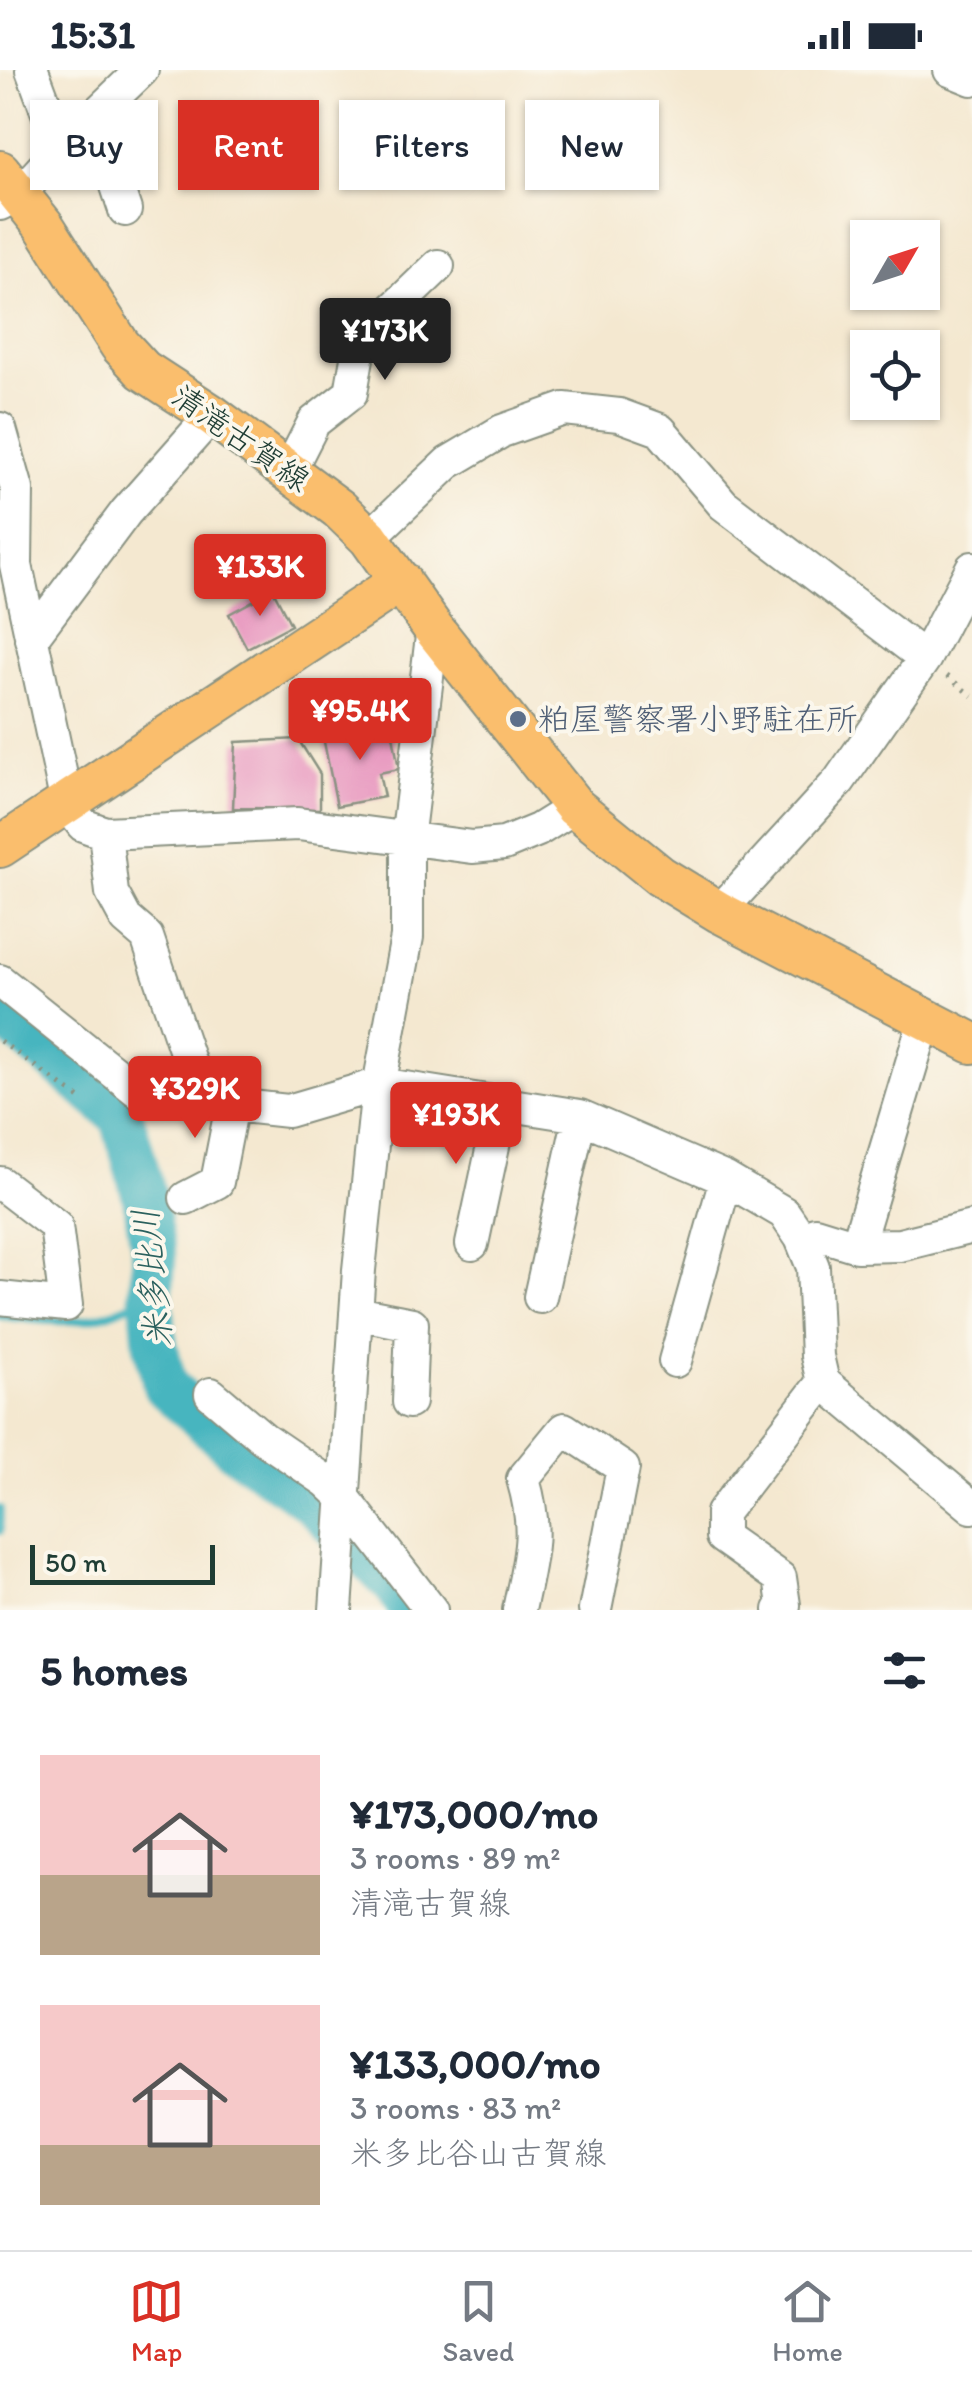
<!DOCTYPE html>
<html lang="en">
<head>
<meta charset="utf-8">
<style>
  body { margin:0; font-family:Itim,"Klee One",sans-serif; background:#f6f6f7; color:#1f2937; height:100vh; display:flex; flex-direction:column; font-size:38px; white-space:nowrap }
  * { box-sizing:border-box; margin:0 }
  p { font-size:32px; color:#747a83 }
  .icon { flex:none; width:55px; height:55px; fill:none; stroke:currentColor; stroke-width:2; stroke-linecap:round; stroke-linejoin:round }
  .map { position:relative; height:1540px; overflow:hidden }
  .details { display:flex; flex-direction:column; background:#fff; flex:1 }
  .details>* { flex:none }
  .hud { position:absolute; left:30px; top:30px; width:912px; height:90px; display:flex; gap:20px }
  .needle { width:65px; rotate:51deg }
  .buttons { position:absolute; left:850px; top:150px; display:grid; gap:20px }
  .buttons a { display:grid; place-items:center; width:90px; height:90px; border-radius:0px; background:#fff; box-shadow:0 2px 8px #0004; font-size:50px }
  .scale { position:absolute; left:30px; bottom:25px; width:185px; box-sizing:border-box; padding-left:10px; border:5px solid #1f3d34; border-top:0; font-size:28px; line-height:35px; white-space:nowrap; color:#1f3d34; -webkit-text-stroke:8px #fbf7ec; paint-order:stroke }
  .price { position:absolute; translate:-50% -85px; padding:0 22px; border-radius:10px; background:#d93025; color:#fff; font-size:32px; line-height:65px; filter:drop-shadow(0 2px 5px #0008) }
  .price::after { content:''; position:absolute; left:50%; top:60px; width:30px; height:22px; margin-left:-15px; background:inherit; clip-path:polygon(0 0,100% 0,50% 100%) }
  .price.selected { background:#222; color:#fff }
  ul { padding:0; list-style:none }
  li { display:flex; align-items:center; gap:30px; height:250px; padding:0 40px }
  li span { display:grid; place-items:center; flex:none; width:280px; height:200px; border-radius:0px; color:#555 }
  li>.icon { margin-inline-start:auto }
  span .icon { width:120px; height:120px; fill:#fffc; stroke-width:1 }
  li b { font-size:42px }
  h2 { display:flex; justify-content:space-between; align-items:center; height:120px; padding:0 40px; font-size:42px }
  .tag { padding:0 35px; border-radius:0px; background:#fff; box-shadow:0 2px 8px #0004; font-size:35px; line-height:90px }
  .tag.selected { background:#d93025; color:#fff }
  .status { display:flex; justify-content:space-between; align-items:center; height:70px; padding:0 50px; background:#fff; direction:ltr }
  .status svg { height:28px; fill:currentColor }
  .dock { display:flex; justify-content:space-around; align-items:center; height:140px; border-top:2px solid #e0e1e3; background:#fff; font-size:28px; color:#747a83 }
  .dock a { display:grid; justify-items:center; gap:5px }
  .dock .selected { color:#d93025 }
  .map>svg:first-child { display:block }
</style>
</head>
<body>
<div class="status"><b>15:31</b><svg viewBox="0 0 49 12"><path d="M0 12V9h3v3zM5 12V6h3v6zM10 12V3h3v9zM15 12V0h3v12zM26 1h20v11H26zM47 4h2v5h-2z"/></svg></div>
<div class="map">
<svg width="972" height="1540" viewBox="0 0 972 1540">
  <rect width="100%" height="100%" fill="#fbf7ec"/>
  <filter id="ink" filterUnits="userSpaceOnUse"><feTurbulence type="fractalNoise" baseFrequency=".01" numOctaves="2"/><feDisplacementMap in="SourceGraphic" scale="20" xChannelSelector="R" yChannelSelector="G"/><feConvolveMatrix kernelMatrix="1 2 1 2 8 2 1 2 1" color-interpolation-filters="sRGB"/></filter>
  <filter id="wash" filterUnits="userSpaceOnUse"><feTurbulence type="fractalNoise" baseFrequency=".0048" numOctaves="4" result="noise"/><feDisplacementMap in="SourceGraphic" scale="40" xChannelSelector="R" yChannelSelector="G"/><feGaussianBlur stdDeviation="2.25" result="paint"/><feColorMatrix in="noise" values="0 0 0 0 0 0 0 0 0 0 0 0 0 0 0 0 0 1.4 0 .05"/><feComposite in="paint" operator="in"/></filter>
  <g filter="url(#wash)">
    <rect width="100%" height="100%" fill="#f4e8d0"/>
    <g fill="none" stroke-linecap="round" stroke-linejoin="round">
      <!-- stream -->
      <path stroke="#46b5bf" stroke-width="8" d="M0 1246C64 1254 93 1257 151 1224
        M0 1439V1461"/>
      <!-- river -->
      <path stroke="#46b5bf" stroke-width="45" d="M0 944 122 1047 144 1125 154 1185 151 1224 155 1273 165 1316 237 1380 310 1430 394 1514 413 1540"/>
    </g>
    <g id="blocks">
      <!-- building -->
      <path fill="#e899c0" d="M273 520 291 555 247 578 229 544Z
        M391 654 399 699 379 703 384 727 337 736 323 667Z
        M298 669 320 704V739L233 738 236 672Z"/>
    </g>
  </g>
  <g filter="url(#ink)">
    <use href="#blocks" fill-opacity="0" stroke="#8a9282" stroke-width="2.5"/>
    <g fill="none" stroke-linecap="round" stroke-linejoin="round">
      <defs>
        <path id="minor" d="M32 0 61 78
          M950 0 972 9
          M94 47 125 140
          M0 134 20 123 61 78 142 0
          M0 359 17 419 16 495 67 734 83 755 105 763 298 754 472 777 504 774 538 760 575 737
          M289 401 314 352 351 323 360 271 438 196
          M369 468 448 393 502 361 564 339 619 345 660 360 723 434 925 588
          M31 569 126 442 212 345
          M105 763 112 823 126 849 147 867 193 1003
          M719 842 839 711 925 588 972 498
          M0 911 149 1030 193 1003 232 1035 288 1041 380 1014 580 1046 726 1109 784 1143 801 1168 815 1163 857 1176 925 949
          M0 1113 56 1156 66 1235 0 1228
          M186 1128 217 1112 232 1035
          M472 1174 502 1034
          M857 1176 900 1175 972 1157
          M540 1227 580 1046
          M356 1243 412 1254 409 1332
          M675 1291 726 1109
          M823 1312 972 1437
          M211 1324 263 1368 326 1411 345 1429 431 1540
          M336 1540 359 1200 377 1027 407 867V770L433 558
          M519 1540C530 1486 539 1463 523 1409L564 1359 623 1398 595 1540
          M780 1540 784 1535 780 1508 722 1467V1443L823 1312 817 1286 813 1197 801 1168"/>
        <path id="major" d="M0 101 44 156 120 275 143 300 212 345 339 439 369 468 433 558 575 737 660 806 719 842 972 973
          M0 777 401 511"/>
      </defs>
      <!-- minor casing -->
      <use href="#minor" stroke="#8a9282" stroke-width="36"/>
      <!-- major casing -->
      <use href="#major" stroke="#8a9282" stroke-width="44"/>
      <!-- path -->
      <path stroke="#8a9282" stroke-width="5" stroke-dasharray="2.5 8" stroke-linecap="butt" d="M947 606 972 626
        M0 971 85 1032"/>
      <!-- minor -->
      <use href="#minor" stroke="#fff" stroke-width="32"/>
      <!-- major -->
      <use href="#major" stroke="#fabe6d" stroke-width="40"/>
    </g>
  </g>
  <!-- markers -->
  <circle fill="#5c6f8a" stroke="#fbf7ec" stroke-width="4" cx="518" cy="649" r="10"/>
  <g text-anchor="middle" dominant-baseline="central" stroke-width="8" stroke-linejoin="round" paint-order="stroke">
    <!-- street labels -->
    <g font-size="32" fill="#1f3d34" stroke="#fbf7ec">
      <text transform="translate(241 368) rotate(35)">清滝古賀線</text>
    </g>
    <!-- service labels -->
    <g font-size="32" fill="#4e5e75" stroke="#fbf7ec" text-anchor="start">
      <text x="538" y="649">粕屋警察署小野駐在所</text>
    </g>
    <!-- water labels -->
    <g font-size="35" font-style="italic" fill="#2b615e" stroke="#fbf7ec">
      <text transform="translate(152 1208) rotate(-96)">米多比川</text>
    </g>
  </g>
</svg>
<div class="buttons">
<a><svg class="needle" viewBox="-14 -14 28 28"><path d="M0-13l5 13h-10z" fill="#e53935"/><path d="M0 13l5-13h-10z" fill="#747a83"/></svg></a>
<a><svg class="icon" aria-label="locate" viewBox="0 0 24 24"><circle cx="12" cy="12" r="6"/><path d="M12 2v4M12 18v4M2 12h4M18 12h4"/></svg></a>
</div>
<div class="scale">50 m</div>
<b class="price selected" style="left:385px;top:313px">¥173K</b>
<b class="price" style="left:260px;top:549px">¥133K</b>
<b class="price" style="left:360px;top:693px">¥95.4K</b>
<b class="price" style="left:195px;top:1071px">¥329K</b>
<b class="price" style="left:456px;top:1097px">¥193K</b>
<div class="hud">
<a class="tag">Buy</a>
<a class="tag selected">Rent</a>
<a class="tag">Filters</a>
<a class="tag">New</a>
</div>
</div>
<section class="details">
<h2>5 homes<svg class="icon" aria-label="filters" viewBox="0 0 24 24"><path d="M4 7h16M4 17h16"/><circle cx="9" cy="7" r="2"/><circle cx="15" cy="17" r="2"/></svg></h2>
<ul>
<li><span style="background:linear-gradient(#f6c9c9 60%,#b9a48a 0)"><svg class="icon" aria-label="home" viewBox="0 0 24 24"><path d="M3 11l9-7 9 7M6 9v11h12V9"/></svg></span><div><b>¥173,000/mo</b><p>3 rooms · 89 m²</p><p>清滝古賀線</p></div></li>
<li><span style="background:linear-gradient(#f6c9c9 70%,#b9a48a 0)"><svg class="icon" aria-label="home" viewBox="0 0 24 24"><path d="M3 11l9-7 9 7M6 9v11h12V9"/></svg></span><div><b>¥133,000/mo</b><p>3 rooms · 83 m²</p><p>米多比谷山古賀線</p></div></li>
</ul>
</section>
<nav class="dock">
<a class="selected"><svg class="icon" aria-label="map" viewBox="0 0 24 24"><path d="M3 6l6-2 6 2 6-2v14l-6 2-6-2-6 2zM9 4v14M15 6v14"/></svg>Map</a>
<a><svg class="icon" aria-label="saved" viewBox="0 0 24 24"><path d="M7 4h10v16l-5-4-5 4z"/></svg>Saved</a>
<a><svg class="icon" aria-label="home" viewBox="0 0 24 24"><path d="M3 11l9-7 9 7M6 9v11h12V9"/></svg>Home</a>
</nav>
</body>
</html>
